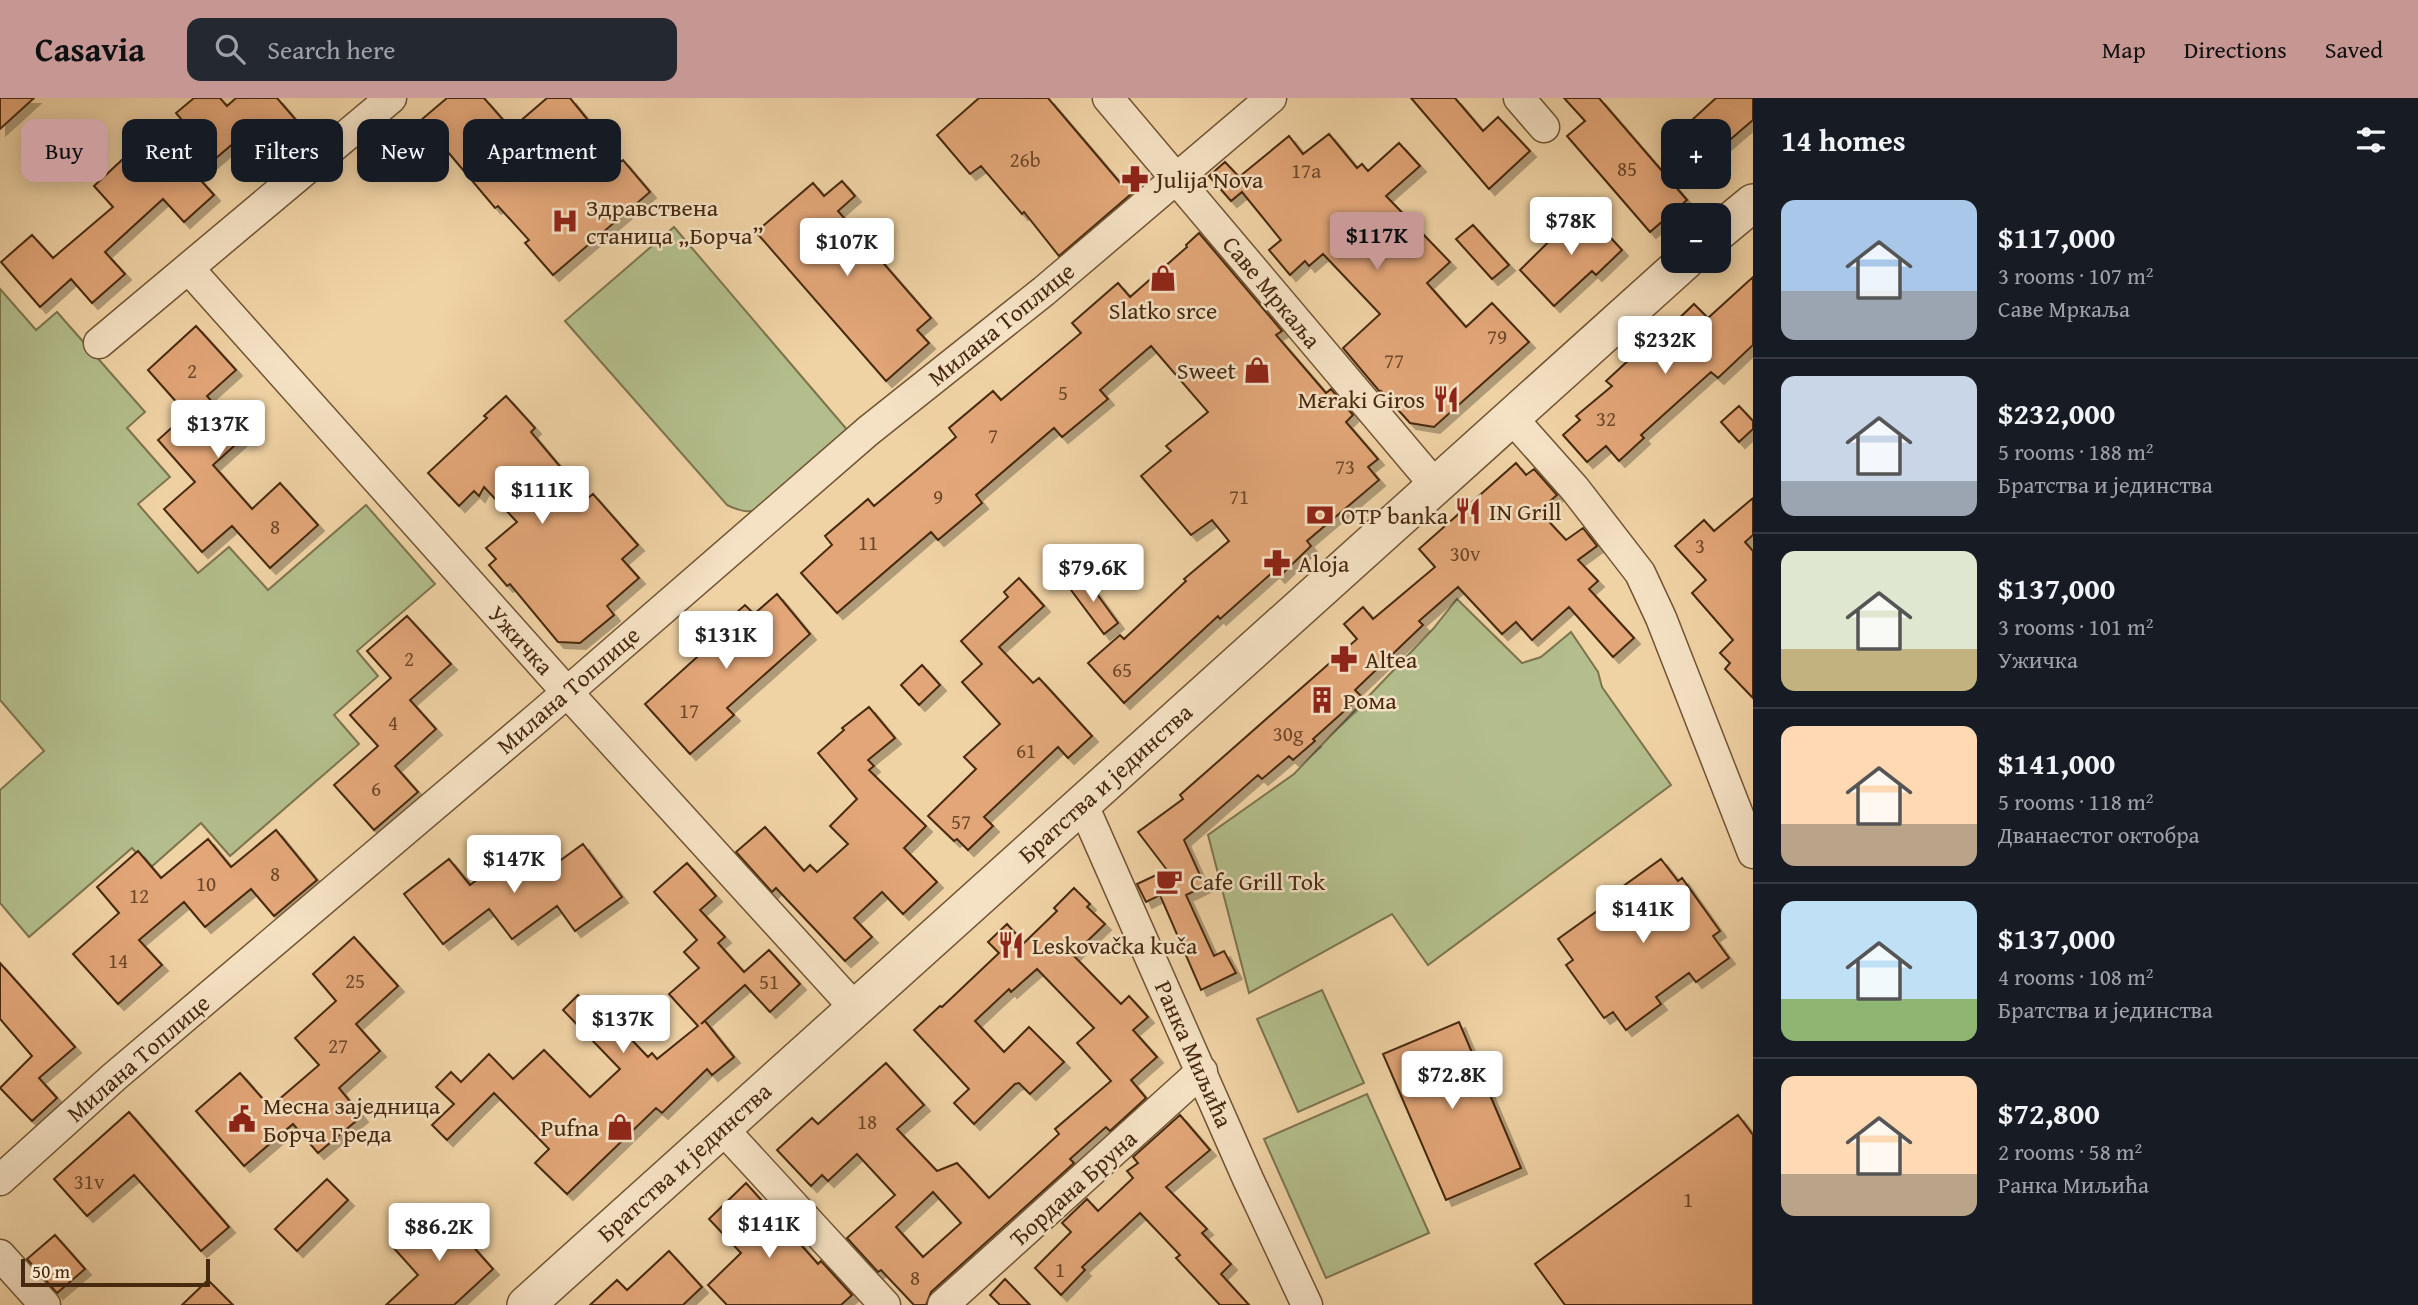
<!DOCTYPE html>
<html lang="en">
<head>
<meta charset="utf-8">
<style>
  body { margin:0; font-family:"Gentium Book Plus",serif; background:#242831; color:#f1f3f6; height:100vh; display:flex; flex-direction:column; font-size:26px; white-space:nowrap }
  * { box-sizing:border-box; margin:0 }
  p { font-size:23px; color:#9ea1a6 }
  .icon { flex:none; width:38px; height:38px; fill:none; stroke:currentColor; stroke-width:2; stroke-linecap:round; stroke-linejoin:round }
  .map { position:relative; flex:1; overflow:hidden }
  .details { display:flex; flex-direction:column; background:#171b24; width:665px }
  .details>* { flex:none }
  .top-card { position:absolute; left:21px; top:21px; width:665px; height:63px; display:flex; gap:14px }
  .tools { position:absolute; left:1661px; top:21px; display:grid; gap:14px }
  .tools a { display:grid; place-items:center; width:70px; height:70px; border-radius:14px; background:#171b24; box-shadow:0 4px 18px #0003; font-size:35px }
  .scale { position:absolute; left:21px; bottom:18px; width:189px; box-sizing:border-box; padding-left:7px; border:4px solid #47290f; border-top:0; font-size:19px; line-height:24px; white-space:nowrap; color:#47290f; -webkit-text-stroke:5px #f5e2c4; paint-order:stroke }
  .price { position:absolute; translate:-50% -60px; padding:0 16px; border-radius:7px; background:#fff; color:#222; font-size:23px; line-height:46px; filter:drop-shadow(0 2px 4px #0008) }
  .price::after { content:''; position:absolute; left:50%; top:42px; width:21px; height:16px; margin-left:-10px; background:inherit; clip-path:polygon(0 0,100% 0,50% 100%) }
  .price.on { background:#c59692; color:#111 }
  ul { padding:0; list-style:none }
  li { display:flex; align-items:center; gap:21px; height:175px; padding:0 28px }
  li+li { border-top:2px solid #363941 }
  li span { display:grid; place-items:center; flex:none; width:196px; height:140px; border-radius:14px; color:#555 }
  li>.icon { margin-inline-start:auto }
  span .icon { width:84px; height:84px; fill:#fffc; stroke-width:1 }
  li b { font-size:30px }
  h2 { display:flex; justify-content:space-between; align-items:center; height:84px; padding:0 28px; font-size:30px }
  .pill { padding:0 24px; border-radius:14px; background:#171b24; box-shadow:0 4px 18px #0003; font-size:24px; line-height:63px }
  .pill.on { background:#c59692; color:#111 }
  header { display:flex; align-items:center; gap:42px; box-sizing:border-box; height:98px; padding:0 35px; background:#c59692; color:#111 }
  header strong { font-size:33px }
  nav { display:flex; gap:38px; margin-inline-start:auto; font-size:24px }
  .search { width:490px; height:63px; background:#242831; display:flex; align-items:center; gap:18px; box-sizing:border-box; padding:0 24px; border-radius:14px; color:#9ea1a6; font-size:26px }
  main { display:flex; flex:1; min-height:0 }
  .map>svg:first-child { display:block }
</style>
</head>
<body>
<header>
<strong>Casavia</strong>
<div class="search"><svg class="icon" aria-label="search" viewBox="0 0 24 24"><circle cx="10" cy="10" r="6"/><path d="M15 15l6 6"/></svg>Search here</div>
<nav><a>Map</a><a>Directions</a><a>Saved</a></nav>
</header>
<main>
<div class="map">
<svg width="1753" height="1207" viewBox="0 0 1753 1207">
  <defs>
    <filter id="shadow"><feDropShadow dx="6" dy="6" stdDeviation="0" flood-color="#0004"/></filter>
  </defs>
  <rect width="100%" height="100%" fill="#f0d3a5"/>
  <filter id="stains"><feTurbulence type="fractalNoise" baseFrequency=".00286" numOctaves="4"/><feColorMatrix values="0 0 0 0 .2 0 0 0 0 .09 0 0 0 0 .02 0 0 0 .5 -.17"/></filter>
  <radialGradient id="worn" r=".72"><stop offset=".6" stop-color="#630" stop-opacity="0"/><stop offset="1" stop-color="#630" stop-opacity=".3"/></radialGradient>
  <!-- green -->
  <path fill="#b3be8c" stroke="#7d744e" stroke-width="2" d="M674 129 849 334 761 412C748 415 739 413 727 407L565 223Z
    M0 191 36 232 57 214 145 314 127 330 170 379 138 406 198 475 229 449 268 492 366 407 435 486 357 553 378 578 334 617 359 646 230 758 201 725 150 770 132 750 29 839 0 805V692L44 653 0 602Z
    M1457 501 1522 565 1541 559 1571 534 1598 574 1602 589 1671 687 1428 867 1392 816 1249 895 1208 737 1294 676 1433 531Z
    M1322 892 1364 985 1298 1014 1257 921Z
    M1367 996 1429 1135 1326 1180 1264 1041Z"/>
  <!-- building -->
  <path fill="#e2a678" stroke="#47290f" stroke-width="2" fill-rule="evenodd" filter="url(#shadow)" d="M0 0H34L0 31Z
    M194 0H220L227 8 236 0H277L302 29 269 57 248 33 196 77 214 97 184 124 163 101 105 154 125 176 92 205 71 181 40 209 1 164 32 137 53 160 113 109 94 88 124 60 143 80 193 35 176 15Z
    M447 0H484L511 31 547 0H570L592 27 589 30 619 65 623 62 650 94 553 177 525 145 529 142 498 108 495 110 421 22Z
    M979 0H1048L1122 87 1137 75 1145 84 1059 158 1024 114 1022 116 981 68 970 76 937 37Z
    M1411 0H1455L1483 33 1498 19 1530 53 1489 91Z
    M1564 0H1599L1687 102 1650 134 1567 38 1585 23Z
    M1716 0H1753V22L1718 52V33H1702L1692 22Z
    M1329 36 1357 70 1362 66 1368 73 1399 45 1420 68 1386 98 1450 164 1427 185 1466 229 1492 205 1529 244 1434 329 1410 325 1381 293 1380 294 1343 250 1380 216 1323 156 1309 168 1305 163 1290 177 1269 152 1281 142 1242 94 1231 103 1209 78 1225 64 1239 79 1289 38 1303 56Z
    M842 83 855 98 838 113 931 220 917 232 929 245 886 283 756 134 813 85 824 98Z
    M1583 110 1622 152 1596 177 1592 173 1554 208 1520 172Z
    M1473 127 1509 167 1492 181 1456 141Z
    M1199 135 1282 233 1276 237 1326 295 1331 291 1353 317 1346 324 1378 361 1368 369 1379 382 1307 443 1311 448 1279 479 1274 473 1220 521 1218 518 1124 605 1088 565 1120 537 1124 541 1186 483 1184 481 1229 443 1212 422 1191 437 1141 378 1171 353 1166 348 1208 314 1151 248 1100 292 1108 301 1062 339 1054 330 976 397 982 405 938 442 931 434 837 515 801 475 832 447 825 438 868 401 874 408 956 339 949 330 993 293 1001 302 1081 235 1072 225 1118 185 1130 199 1187 149 1186 147Z
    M1753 179V247L1718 280 1711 274 1641 337 1644 340 1619 363 1606 348 1587 364 1563 337 1580 322 1576 318 1612 288 1606 283 1642 250 1645 253 1694 206 1708 220Z
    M196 228 236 272 207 298 243 340 213 367 252 411 280 385 318 427 270 470 232 428 202 454 164 411 195 384 158 342 187 316 148 272Z
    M506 298 535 330 531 334 557 365 588 400 593 396 638 447 622 461 639 480 607 508 614 517 580 545 558 544 510 486 507 488 489 467 496 461 486 450 517 424 484 389 479 398 474 393 459 408 428 375 487 320 484 318Z
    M1739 308 1753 323V331L1739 344 1721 324Z
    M1516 365 1526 377 1534 371 1557 397 1539 413 1566 442 1583 430 1597 448 1578 462 1598 483 1589 491 1634 540 1613 559 1569 509 1532 542 1516 524 1502 536 1458 489 1419 523 1423 527 1355 592 1361 598 1313 641 1315 643 1293 662 1289 658 1262 681 1258 677 1184 742 1205 788 1186 797 1214 858 1224 853 1236 875 1201 892 1160 797 1146 804 1137 786 1167 772 1138 734 1183 701 1180 697 1357 541 1344 526 1363 509 1373 521 1435 469 1419 451Z
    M1753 400V437L1745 444 1753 453V600L1725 571 1730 565 1720 555 1733 542 1692 495 1706 482 1675 448 1704 422 1714 433Z
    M1083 477 1118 525 1104 536 1068 488Z
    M1019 480 1044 508 999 549 1033 585 1039 580 1092 638 1068 660 1058 649 984 719 993 728 968 752 957 741 954 743 928 718 976 671 964 659 1000 626 962 584 982 566 961 543 1008 499 1004 494Z
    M777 496 810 536 727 610 734 617 690 656 645 606 706 551 701 546 745 507 754 516Z
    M407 518 451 566 410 602 436 631 395 668 418 694 374 732 334 687 378 648 350 617 391 580 367 553Z
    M922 567 940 587 919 607 901 587Z
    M869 609 895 640 868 662 874 668 869 672 926 728 904 750 937 784 903 816 882 794 854 820 872 839 845 863 776 790 772 794 736 754 765 729 804 773 810 767 817 774 848 746 830 728 857 701 818 655 844 632 842 630Z
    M276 732 317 782 274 818 251 791 205 829 184 804 139 842 162 867 118 906 73 856 119 815 97 789 138 753 161 780 208 741 231 769Z
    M583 746 622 799 575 833 557 808 512 841 489 811 443 846 404 796 449 761 470 787 514 753 536 780Z
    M1661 761 1678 783 1682 780 1720 833 1713 838 1729 860 1696 884 1689 875 1656 899 1661 906 1626 932 1613 914 1604 920 1566 867 1573 862 1558 841 1625 793 1622 789Z
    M687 765 716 798 700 812 725 839 718 845 744 874 769 852 800 886 770 914 745 887 701 926 705 923 734 959 712 977 707 971 662 1015 656 1010 567 1096 535 1065 549 1051 494 995 447 1042 432 1027 454 1006 436 989 451 974 461 984 489 956 513 981 544 952 590 999 620 971 563 912 578 897 603 923 609 918 648 959 652 955 657 961 698 928 669 896 699 870 684 854 697 842 654 794Z
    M1074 790 1090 806 1087 809 1105 826 1073 857 1121 906 1129 898 1148 919 1133 932 1157 959 1131 982 1146 1000 1110 1033 1106 1029 1070 1061 1074 1065 931 1194 926 1207H914L881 1172 878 1174 847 1140 895 1097 857 1056 828 1083 822 1077 811 1088 777 1052 812 1020 818 1026 886 965 924 1007 897 1031 937 1073 957 1065 989 1100 1059 1036 1055 1031 1111 983 1077 945 1094 930 1037 871 1011 894 1009 891 975 923 1004 954 1029 929 1064 964 1030 996 1019 985 1015 986 974 1026 954 1005 969 991 914 932 940 908 942 909 999 855 988 844 1007 826 1024 845 1057 813 1054 810ZM933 1094 961 1125 923 1159 896 1129Z
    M354 839 398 888 356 926 380 953 339 990 362 1018 318 1055 293 1026 244 1068 196 1013 240 975 270 1009 319 967 295 940 336 903 313 876Z
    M0 865 75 949 39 980 57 1000 32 1023 0 990 32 958 0 921Z
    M1459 924 1521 1070 1446 1102 1383 956Z
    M129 1014 229 1129 201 1153 134 1077 87 1118 54 1081Z
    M1180 1017 1210 1052 1166 1089 1207 1131 1202 1135 1231 1166 1221 1176 1249 1207H1220L1176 1160 1180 1157 1140 1115 1082 1169 1085 1172 1061 1197 1035 1170 1071 1134 1062 1125 1087 1101 1098 1113 1133 1080 1127 1073 1138 1065 1133 1059Z
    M1738 1017 1753 1037V1207H1565L1535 1166Z
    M327 1081 348 1102 297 1153 275 1131Z
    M746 1085 818 1166 821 1163 852 1197 841 1207H727L708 1187 741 1155 709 1121Z
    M436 1107 493 1171 454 1207H386L418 1177 392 1148Z
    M55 1137 85 1171 57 1195 27 1161Z
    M669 1153 702 1189 683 1207H590L617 1182 627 1192Z
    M1005 1181 1030 1207H1000L990 1197Z
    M208 1182 233 1207H182Z"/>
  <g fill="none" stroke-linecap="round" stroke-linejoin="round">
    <defs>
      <path id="minor" d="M1108 0 1435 387
        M1519 0 1544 29
        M189 171 566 593 855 910
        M99 245 391 0
        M1512 320 1575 391 1640 475 1661 520 1753 755
        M1082 705 1248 1081 1307 1207
        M721 1029 885 1207
        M0 1082 114 979 542 616 868 333 1044 193 1271 0
        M0 1157 45 1207
        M943 1207 1202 973"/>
      <path id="tertiary" d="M1718 134 1753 105
        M526 1207 1685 163"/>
    </defs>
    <!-- minor casing -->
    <use href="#minor" stroke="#715434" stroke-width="33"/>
    <!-- tertiary casing -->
    <use href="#tertiary" stroke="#715434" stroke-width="40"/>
    <!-- minor -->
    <use href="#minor" stroke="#f5e2c4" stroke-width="30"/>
    <!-- tertiary -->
    <use href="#tertiary" stroke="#f5e2c4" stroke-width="37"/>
  </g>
  <!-- icons -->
  <defs>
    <symbol id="pharmacy-bare" viewBox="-9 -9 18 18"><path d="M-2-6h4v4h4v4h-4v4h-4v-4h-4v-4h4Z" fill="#8f2418" stroke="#f5e2c4" stroke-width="2.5" paint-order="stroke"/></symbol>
    <symbol id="hospital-bare" viewBox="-9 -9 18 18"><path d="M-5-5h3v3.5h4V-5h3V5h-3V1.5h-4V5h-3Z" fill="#8f2418" stroke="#f5e2c4" stroke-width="2.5" paint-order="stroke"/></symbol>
    <symbol id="shop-bare" viewBox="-9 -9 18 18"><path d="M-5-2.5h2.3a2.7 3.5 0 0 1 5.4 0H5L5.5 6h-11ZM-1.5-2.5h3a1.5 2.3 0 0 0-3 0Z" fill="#8f2418" stroke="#f5e2c4" stroke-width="2.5" paint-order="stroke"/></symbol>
    <symbol id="restaurant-bare" viewBox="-9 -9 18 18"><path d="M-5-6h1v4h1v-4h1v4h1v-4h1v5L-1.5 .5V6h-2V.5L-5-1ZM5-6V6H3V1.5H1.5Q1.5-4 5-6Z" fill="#8f2418" stroke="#f5e2c4" stroke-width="2.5" paint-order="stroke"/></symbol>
    <symbol id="bank-bare" viewBox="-9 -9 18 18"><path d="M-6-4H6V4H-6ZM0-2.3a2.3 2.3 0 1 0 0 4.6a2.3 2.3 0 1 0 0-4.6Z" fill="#8f2418" stroke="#f5e2c4" stroke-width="2.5" paint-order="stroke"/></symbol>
    <symbol id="building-bare" viewBox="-9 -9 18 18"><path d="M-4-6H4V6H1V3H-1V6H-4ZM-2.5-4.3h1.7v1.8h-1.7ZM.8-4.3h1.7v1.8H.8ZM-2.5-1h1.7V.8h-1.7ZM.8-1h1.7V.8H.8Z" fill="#8f2418" stroke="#f5e2c4" stroke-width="2.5" paint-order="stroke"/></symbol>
    <symbol id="cafe-bare" viewBox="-9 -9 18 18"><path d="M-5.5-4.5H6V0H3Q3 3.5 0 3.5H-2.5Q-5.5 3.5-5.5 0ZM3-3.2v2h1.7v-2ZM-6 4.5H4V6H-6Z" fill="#8f2418" stroke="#f5e2c4" stroke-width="2.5" paint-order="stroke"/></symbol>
    <symbol id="civic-bare" viewBox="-9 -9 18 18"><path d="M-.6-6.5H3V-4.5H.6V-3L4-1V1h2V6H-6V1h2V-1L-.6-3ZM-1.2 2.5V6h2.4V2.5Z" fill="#8f2418" stroke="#f5e2c4" stroke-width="2.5" paint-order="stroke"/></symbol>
  </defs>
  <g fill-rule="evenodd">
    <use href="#pharmacy-bare" x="1116" y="62" width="38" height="38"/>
    <use href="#hospital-bare" x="546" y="104" width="38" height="38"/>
    <use href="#shop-bare" x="1144" y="161" width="38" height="38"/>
    <use href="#shop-bare" x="1238" y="253" width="38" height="38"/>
    <use href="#restaurant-bare" x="1427" y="282" width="38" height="38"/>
    <use href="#restaurant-bare" x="1449" y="394" width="38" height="38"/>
    <use href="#bank-bare" x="1301" y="398" width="38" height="38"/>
    <use href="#pharmacy-bare" x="1258" y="446" width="38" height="38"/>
    <use href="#pharmacy-bare" x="1325" y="542" width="38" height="38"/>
    <use href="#building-bare" x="1303" y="583" width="38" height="38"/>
    <use href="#cafe-bare" x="1150" y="764" width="38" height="38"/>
    <use href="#restaurant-bare" x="992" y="828" width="38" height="38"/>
    <use href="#civic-bare" x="223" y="1002" width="38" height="38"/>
    <use href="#shop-bare" x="601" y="1010" width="38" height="38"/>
  </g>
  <g text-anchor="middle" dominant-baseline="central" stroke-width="5" stroke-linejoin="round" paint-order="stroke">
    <!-- number labels -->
    <g font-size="21" fill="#6e4829">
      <text x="1025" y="61">26b</text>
      <text x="1627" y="70">85</text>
      <text x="1306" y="72">17a</text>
      <text x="1497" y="238">79</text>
      <text x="1394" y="262">77</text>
      <text x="192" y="272">2</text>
      <text x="1063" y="294">5</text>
      <text x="1606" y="320">32</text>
      <text x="993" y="337">7</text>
      <text x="1345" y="368">73</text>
      <text x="938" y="398">9</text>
      <text x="1239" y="398">71</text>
      <text x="275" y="428">8</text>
      <text x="868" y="444">11</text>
      <text x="1700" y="447">3</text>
      <text x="1465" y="455">30v</text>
      <text x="409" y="560">2</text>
      <text x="1122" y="571">65</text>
      <text x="689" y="612">17</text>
      <text x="393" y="624">4</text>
      <text x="1288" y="635">30g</text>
      <text x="1026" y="652">61</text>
      <text x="376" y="690">6</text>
      <text x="961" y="723">57</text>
      <text x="275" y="775">8</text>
      <text x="206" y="785">10</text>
      <text x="139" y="797">12</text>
      <text x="118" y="862">14</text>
      <text x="355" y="882">25</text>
      <text x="769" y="883">51</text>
      <text x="338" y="947">27</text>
      <text x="867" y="1023">18</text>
      <text x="89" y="1083">31v</text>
      <text x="1688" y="1101">1</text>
      <text x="1060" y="1171">1</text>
      <text x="915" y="1179">8</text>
    </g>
    <!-- poi labels -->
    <g font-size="24" fill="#47290f" stroke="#f5e2c4" text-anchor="start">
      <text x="1156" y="81">Julija Nova</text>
      <text x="586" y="109">Здравствена<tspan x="586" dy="28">станица „Борча”</tspan></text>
      <text x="1163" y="212" text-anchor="middle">Slatko srce</text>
      <text x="1236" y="272" text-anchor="end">Sweet</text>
      <text x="1425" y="301" text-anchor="end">Mεraki Giros</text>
      <text x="1489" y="413">IN Grill</text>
      <text x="1341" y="417">OTP banka</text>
      <text x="1298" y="465">Aloja</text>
      <text x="1365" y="561">Altea</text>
      <text x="1343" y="602">Рома</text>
      <text x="1190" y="783">Cafe Grill Tok</text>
      <text x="1032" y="847">Leskovačka kuča</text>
      <text x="263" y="1007">Месна заједница<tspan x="263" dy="28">Борча Греда</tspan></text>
      <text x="599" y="1029" text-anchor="end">Pufna</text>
    </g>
    <!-- street labels -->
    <g font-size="24" fill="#47290f" stroke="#f5e2c4">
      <text transform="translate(1272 194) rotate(50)">Саве Мркаља</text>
      <text transform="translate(1001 226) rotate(-39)">Милана Топлице</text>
      <text transform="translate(521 542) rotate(48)">Ужичка</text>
      <text transform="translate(568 592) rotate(-41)">Милана Топлице</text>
      <text transform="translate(1105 685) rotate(-42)">Братства и јединства</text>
      <text transform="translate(1194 956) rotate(66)">Ранка Миљића</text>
      <text transform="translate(138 960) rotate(-41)">Милана Топлице</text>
      <text transform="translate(684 1064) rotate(-42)">Братства и јединства</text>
      <text transform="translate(1073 1090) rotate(-42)">Ђордана Бруна</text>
    </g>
  </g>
  <rect width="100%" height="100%" filter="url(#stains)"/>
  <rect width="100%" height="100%" fill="url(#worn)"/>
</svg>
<div class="tools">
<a>+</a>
<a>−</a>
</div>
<div class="scale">50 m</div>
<b class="price" style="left:1571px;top:159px">$78K</b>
<b class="price on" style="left:1377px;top:174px">$117K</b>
<b class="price" style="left:847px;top:180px">$107K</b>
<b class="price" style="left:1665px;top:278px">$232K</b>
<b class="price" style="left:218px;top:362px">$137K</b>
<b class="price" style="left:542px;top:428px">$111K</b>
<b class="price" style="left:1093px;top:506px">$79.6K</b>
<b class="price" style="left:726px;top:573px">$131K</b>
<b class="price" style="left:514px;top:797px">$147K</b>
<b class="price" style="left:1643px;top:847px">$141K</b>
<b class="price" style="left:623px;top:957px">$137K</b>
<b class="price" style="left:1452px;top:1013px">$72.8K</b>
<b class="price" style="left:769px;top:1162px">$141K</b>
<b class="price" style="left:439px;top:1165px">$86.2K</b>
<div class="top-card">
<a class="pill on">Buy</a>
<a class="pill">Rent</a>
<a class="pill">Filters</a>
<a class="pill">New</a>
<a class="pill">Apartment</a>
</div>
</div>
<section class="details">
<h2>14 homes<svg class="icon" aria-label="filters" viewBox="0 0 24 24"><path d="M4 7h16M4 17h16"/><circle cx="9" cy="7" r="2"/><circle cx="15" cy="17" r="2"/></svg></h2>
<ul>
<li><span style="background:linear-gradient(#a9c7e8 65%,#9aa5b1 0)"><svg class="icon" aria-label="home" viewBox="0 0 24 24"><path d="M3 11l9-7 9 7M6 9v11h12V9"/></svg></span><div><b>$117,000</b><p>3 rooms · 107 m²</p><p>Саве Мркаља</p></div></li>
<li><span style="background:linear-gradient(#c9d6e8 75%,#9aa5b1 0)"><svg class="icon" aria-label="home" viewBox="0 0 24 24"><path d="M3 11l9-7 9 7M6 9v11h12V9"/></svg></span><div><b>$232,000</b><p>5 rooms · 188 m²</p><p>Братства и јединства</p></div></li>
<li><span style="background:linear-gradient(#dfe7d0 70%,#c2b280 0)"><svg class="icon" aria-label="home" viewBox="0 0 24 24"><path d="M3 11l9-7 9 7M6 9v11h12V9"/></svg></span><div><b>$137,000</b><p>3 rooms · 101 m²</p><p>Ужичка</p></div></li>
<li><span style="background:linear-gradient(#ffd9b3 70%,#b9a48a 0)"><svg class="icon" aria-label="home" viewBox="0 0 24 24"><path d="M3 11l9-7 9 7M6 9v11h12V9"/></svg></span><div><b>$141,000</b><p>5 rooms · 118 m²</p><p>Дванаестог октобра</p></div></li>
<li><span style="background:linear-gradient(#bfe0f5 70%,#8fb573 0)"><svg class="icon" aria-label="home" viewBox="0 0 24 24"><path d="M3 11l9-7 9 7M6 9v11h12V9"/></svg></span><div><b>$137,000</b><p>4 rooms · 108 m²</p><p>Братства и јединства</p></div></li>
<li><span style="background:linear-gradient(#ffd9b3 70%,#b9a48a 0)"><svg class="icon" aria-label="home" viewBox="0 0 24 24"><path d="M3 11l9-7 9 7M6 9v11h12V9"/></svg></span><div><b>$72,800</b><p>2 rooms · 58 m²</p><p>Ранка Миљића</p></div></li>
</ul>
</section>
</main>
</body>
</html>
